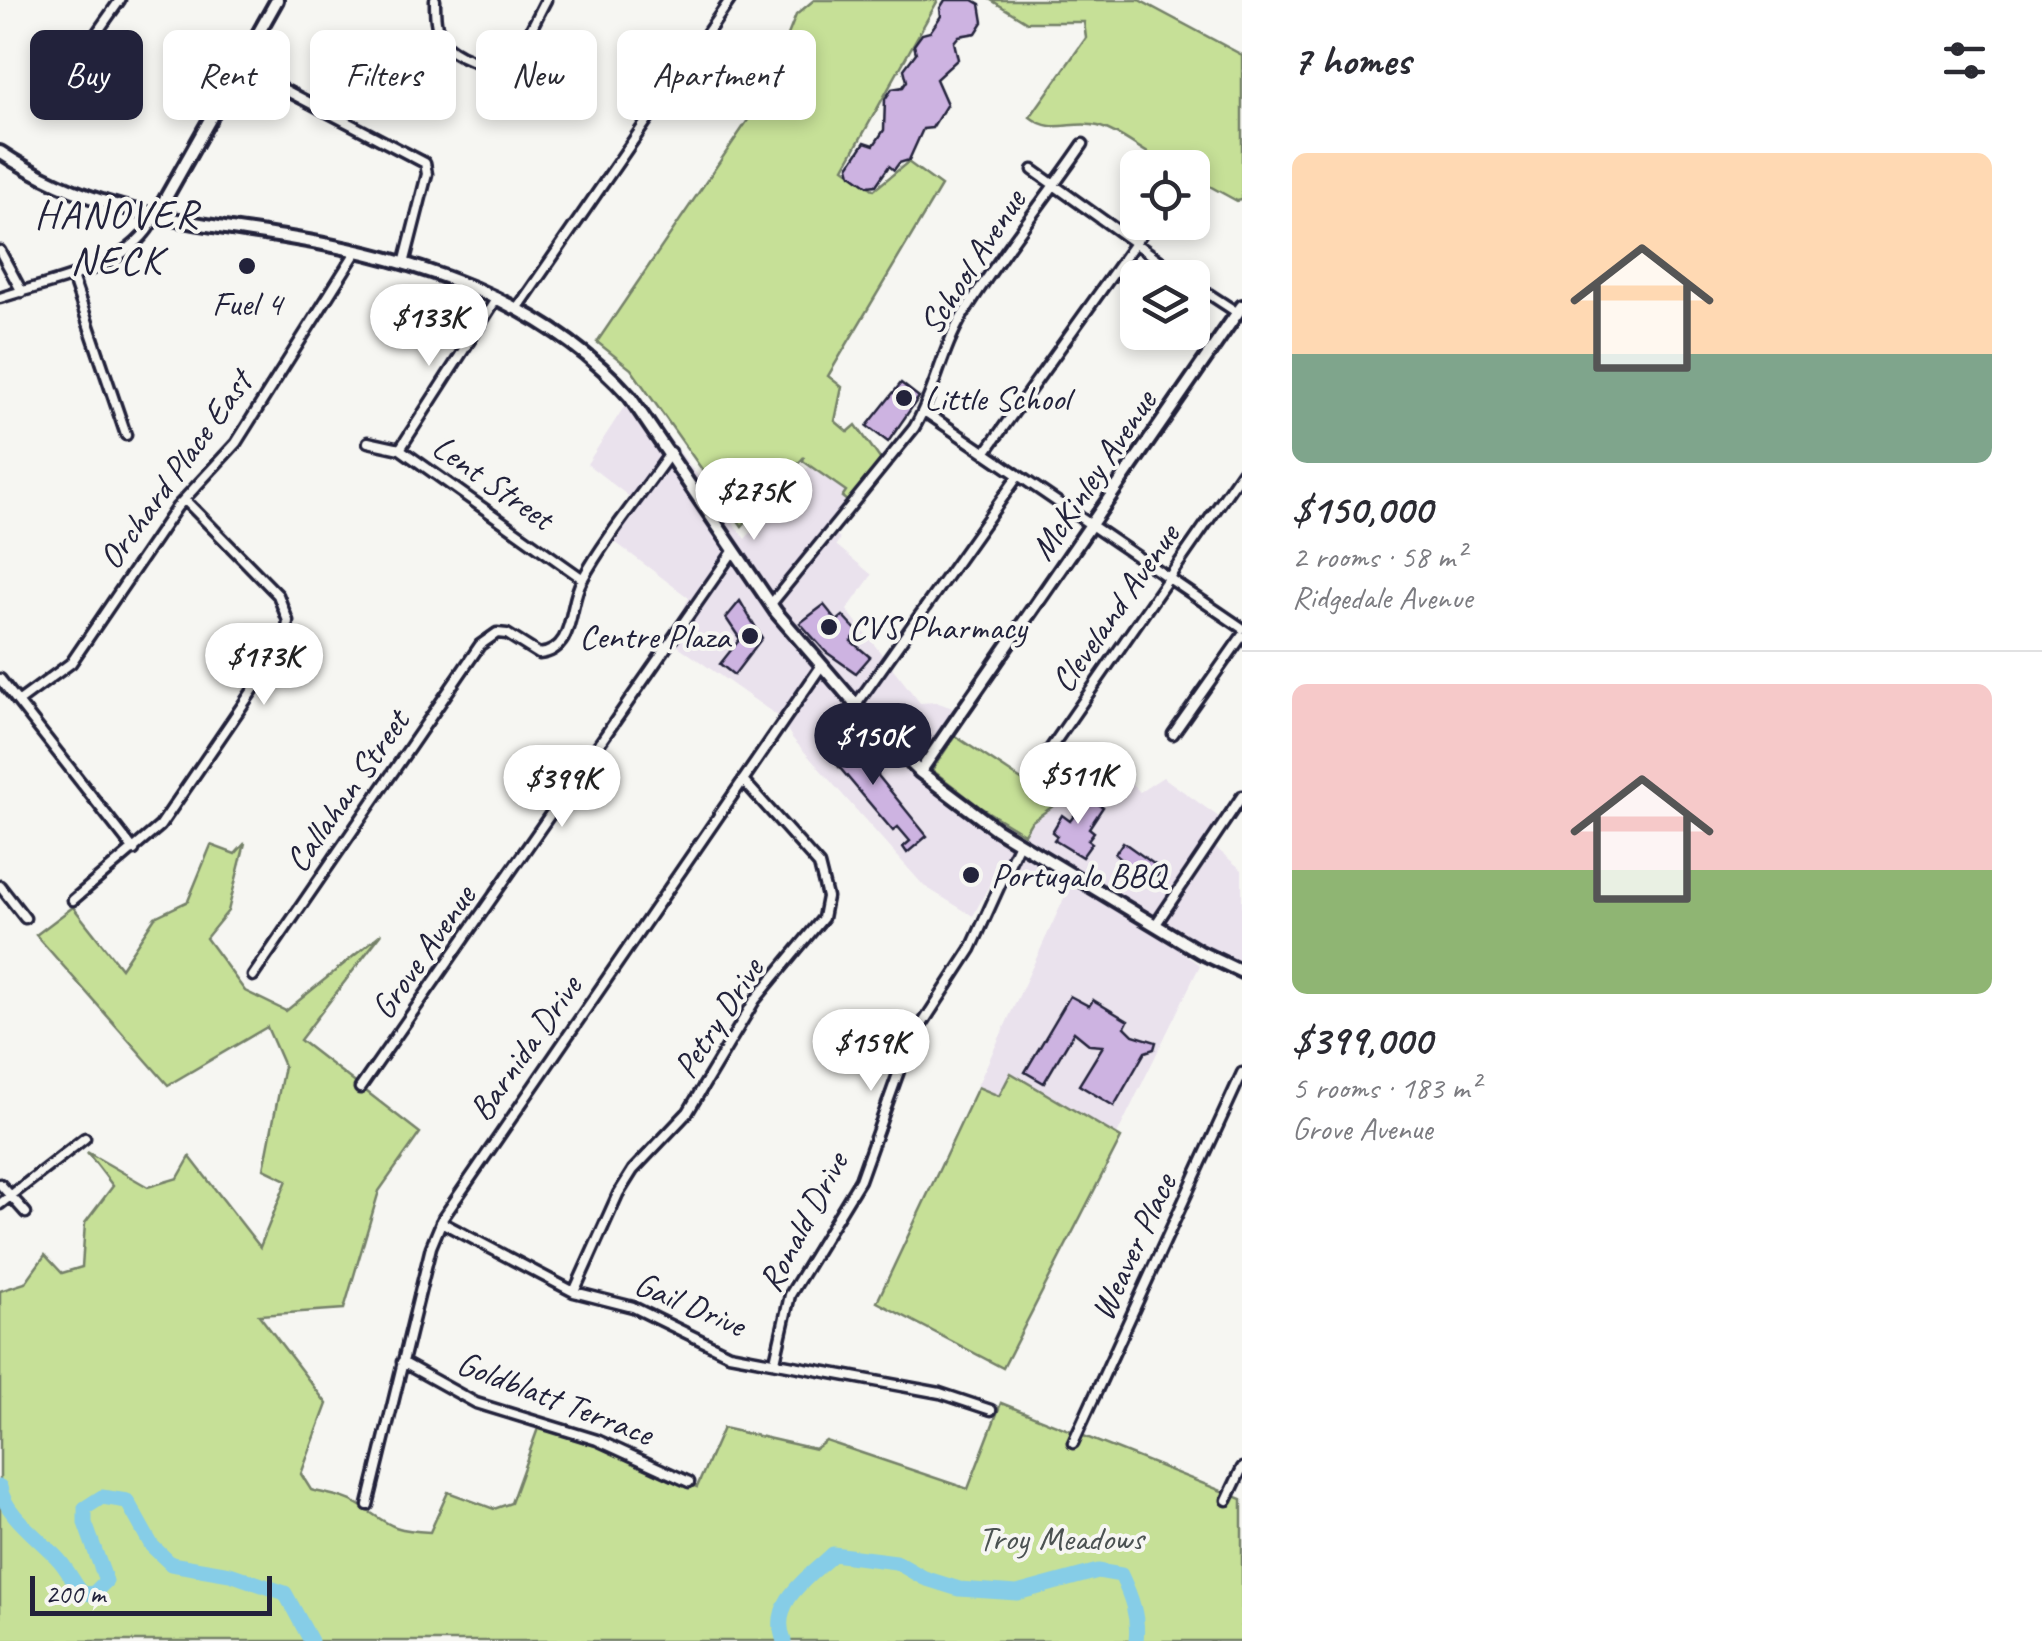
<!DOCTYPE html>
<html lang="en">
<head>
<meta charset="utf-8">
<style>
  body { margin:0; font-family:Caveat,sans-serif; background:#f2f2f3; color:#2b2b33; height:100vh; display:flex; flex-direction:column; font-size:38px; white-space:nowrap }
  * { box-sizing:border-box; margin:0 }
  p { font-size:32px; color:#7c7c81 }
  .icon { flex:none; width:55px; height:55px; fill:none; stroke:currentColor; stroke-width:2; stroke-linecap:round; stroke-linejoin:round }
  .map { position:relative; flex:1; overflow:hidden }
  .details { display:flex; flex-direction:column; background:#fff; width:800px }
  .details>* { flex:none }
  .guide { position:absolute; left:30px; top:30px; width:950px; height:90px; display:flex; gap:20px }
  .fabs { position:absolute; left:1120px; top:150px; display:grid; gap:20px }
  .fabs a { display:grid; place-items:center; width:90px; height:90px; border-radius:15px; background:#fff; box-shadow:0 5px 15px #0003; font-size:50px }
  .scale { position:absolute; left:30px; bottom:25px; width:242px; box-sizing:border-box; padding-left:10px; border:5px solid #22223b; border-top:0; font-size:28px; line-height:35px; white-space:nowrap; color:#22223b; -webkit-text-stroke:8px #f6f6f2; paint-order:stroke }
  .price { position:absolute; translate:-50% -85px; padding:0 22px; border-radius:35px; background:#fff; color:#222; font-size:32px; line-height:65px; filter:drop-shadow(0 2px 5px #0008) }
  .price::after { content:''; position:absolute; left:50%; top:60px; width:30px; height:22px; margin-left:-15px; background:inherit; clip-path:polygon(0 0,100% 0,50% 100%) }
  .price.on { background:#22223b; color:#fff }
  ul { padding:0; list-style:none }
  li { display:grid; align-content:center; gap:20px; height:530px; padding:0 50px }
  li+li { border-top:2px solid #e1e1e2 }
  li span { display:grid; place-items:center; height:310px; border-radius:15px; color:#555 }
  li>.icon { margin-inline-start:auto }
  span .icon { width:180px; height:180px; fill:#fffc; stroke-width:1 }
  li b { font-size:42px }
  h2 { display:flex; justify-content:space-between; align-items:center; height:120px; padding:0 50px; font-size:42px }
  .tag { padding:0 35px; border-radius:15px; background:#fff; box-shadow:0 5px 15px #0003; font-size:35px; line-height:90px }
  .tag.on { background:#22223b; color:#fff }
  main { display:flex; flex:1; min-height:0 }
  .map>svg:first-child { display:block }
</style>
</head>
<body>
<main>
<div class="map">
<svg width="1242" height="1641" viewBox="0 0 1242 1641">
  <rect width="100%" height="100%" fill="#f6f6f2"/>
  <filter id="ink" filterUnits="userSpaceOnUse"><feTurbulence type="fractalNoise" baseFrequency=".01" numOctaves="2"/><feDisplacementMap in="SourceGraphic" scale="20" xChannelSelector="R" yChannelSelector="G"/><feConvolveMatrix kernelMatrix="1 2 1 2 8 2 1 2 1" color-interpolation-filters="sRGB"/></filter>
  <g filter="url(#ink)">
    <!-- built -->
    <path fill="#eae2ed" d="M638 396 745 539 811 464 856 492 826 527 840 538 836 545 872 575 847 610 920 703 936 702 958 710 945 727 955 736 932 772 1023 835 1029 825 1068 795 1084 791 1104 805 1117 782 1124 787 1129 781 1140 792 1163 777 1230 825 1216 848 1242 870V963L1232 978 1181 952 1200 965 1003 1368 877 1302 1067 892 1003 859 973 916 924 886 793 739 779 717 668 639 689 598 611 539 636 502 587 464 624 407Z"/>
    <!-- green -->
    <path fill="#c6e097" stroke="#748169" stroke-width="2.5" d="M814 0H938L844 168 874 190 908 162 941 186 828 376 842 387 835 421 848 432 856 425 883 463 847 501 842 497 846 491 803 461 804 457 742 526 631 369 597 342 763 98 796 15Z
      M991 0H1139L1242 55V200L1237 201 1193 177 1192 168C1156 168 1132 136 1098 126 1072 119 1054 136 1030 117L1086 38 1084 22H1027Z
      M955 736 1023 781 1030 795 1050 797 1058 787 1068 795 1031 822 1024 834 980 807 932 770Z
      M245 843 228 911 206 938 245 991 286 1011 382 933 300 1040 420 1133 379 1191 344 1309 259 1315 327 1404 301 1474 311 1490C325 1494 345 1496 357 1504 390 1524 388 1530 430 1532L448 1492 494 1509 511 1503 541 1420 697 1487 723 1428 815 1449 826 1441 968 1489 1001 1403 1242 1499V1641H0V1291L25 1283 45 1255 62 1273 82 1267 85 1223 113 1186 87 1152 148 1187 178 1178 190 1157 260 1247 287 1180 264 1169 284 1066 267 1027 168 1085 36 935 73 907 121 968 155 917 188 901 211 845 235 854Z
      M1011 1073 1121 1138 1003 1368 877 1302 978 1087 999 1096Z"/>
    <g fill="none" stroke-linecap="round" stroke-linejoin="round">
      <!-- river -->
      <path stroke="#86cde7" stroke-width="15" d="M0 1487C5 1516 41 1539 59 1560 68 1570 73 1582 82 1593L93 1594 106 1581 85 1523V1508L102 1497 127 1501 152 1546 171 1564 230 1574 285 1593 311 1641
        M784 1641C769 1602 807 1579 833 1554L896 1562 924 1578 959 1589 1017 1593 1098 1571 1121 1575C1131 1596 1139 1617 1136 1641"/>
    </g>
    <!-- building -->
    <path fill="#cdb3e1" stroke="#22223b" stroke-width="2.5" d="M945 0H973L980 4 983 22 976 33 959 36 954 42 958 59 936 79 947 104 932 128 923 129 909 160 899 163 894 170 889 166 876 185 868 186 851 174 849 166 865 142 874 145 884 130 885 99 892 89 903 87 907 81 904 69 916 53 914 45 922 34 930 32 941 16 940 8Z
      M901 383 919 397 888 442 867 426Z
      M740 601 762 638 734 675 720 664 740 639 726 618Z
      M824 605 837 621 843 616 858 632 851 641 870 657 856 673 826 652 800 623Z
      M833 729 850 750 854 746 927 836 907 853 903 847 910 841 898 827 893 831 818 742Z
      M1083 795 1103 807 1089 828 1094 832 1088 840 1092 843 1082 857 1054 840 1057 836 1052 832 1062 815 1070 821 1082 805 1078 803Z
      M1123 842 1161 869 1154 881 1127 870 1129 866 1115 854Z
      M1070 996 1089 1006 1093 1000 1128 1021 1125 1027 1133 1035 1156 1042 1154 1049 1145 1052 1114 1106 1079 1085 1103 1046 1090 1045 1074 1032 1044 1083 1025 1072Z"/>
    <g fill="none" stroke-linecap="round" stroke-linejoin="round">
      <defs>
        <path id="street" d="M435 0C435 13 435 28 442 40 450 55 490 71 507 61 524 49 536 18 546 0
          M239 66 425 163 427 174 404 264
          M65 93 69 72 120 0
          M1033 170 1184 278
          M0 251 22 292
          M72 276 126 435
          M1192 283 1238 313
          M0 298C50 281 130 270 155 217
          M517 309 730 0
          M924 411 1242 628
          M368 442 400 449 583 579
          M400 449 497 298
          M985 453 1150 222
          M771 604 914 428C935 393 941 351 963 315 999 256 1044 201 1083 144
          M0 679 134 850
          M18 702 71 663 177 507 236 443 356 252
          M856 705 1018 476
          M1173 734 1242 636
          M1040 779 1048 752 1242 472
          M0 886 25 918
          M73 900 160 826 285 643 288 621 278 595 184 499
          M1156 924 1242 796
          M253 976 480 645 497 633 507 634 539 654C576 650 568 605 582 580 607 535 642 494 671 452
          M360 1088 734 550
          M0 1184 26 1213
          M0 1204 85 1138
          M441 1222 574 1292 633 1307 729 1354 940 1393 991 1410
          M574 1292 618 1194 633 1170 688 1112 755 1000 823 918 827 897 819 865 743 780
          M775 1361 790 1295 860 1180 908 1046 971 949 1019 843
          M402 1362 476 1403 597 1440 689 1482
          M1073 1443 1242 1073
          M1227 1500 1242 1468
          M368 1505 431 1247 443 1218 822 665"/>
        <path id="secondary" d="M0 152C93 214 184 221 290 238 415 258 544 300 630 397L776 612 881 734 920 772 996 829 1200 952 1242 972
          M155 217 277 0
          M920 772 1242 306"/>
      </defs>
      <!-- street casing -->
      <use href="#street" stroke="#22223b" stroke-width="15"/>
      <!-- secondary casing -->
      <use href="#secondary" stroke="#22223b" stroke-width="18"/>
      <!-- street -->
      <use href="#street" stroke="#f6f6f2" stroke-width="8"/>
      <!-- secondary -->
      <use href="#secondary" stroke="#f6f6f2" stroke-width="10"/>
    </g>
  </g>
  <!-- markers -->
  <g fill="#22223b" stroke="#f6f6f2" stroke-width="4">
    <circle cx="247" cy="266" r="10"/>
    <circle cx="904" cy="398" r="10"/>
    <circle cx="829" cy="627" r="10"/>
    <circle cx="750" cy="636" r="10"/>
    <circle cx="971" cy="875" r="10"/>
  </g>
  <g text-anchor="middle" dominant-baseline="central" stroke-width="8" stroke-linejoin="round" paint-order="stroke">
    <!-- street labels -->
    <g font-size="35" fill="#22223b" stroke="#f6f6f2">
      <text transform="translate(972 262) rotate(-57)">School Avenue</text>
      <text transform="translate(175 470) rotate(-54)">Orchard Place East</text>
      <text transform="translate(1093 475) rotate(-56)">McKinley Avenue</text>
      <text transform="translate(493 482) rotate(35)">Lent Street</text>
      <text transform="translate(1115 608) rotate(-55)">Cleveland Avenue</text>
      <text transform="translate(347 791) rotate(-55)">Callahan Street</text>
      <text transform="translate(423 952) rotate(-55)">Grove Avenue</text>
      <text transform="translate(718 1018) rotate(-57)">Petry Drive</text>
      <text transform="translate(525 1048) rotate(-55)">Barnida Drive</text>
      <text transform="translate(803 1222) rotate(-62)">Ronald Drive</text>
      <text transform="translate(1133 1247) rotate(-65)">Weaver Place</text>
      <text transform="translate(690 1304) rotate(23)">Gail Drive</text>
      <text transform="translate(555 1398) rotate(21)">Goldblatt Terrace</text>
    </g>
    <!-- poi labels -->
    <g font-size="35" fill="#22223b" stroke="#f6f6f2" text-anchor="start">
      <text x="247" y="303" text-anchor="middle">Fuel 4</text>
      <text x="924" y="398">Little School</text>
      <text x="849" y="627">CVS Pharmacy</text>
      <text x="730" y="636" text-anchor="end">Centre Plaza</text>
      <text x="991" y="875">Portugalo BBQ</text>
    </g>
    <!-- park labels -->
    <g font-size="35" fill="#4b5252" stroke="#f6f6f2">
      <text x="1061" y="1538">Troy Meadows</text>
    </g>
    <!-- quarter labels -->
    <g font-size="40" letter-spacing="2.5" fill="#22223b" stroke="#f6f6f2">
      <text x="117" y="214">HANOVER<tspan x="117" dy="46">NECK</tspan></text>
    </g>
  </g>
</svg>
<div class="fabs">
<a><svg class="icon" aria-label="locate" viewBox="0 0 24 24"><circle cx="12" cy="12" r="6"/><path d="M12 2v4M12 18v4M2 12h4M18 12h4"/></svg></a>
<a><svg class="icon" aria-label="layers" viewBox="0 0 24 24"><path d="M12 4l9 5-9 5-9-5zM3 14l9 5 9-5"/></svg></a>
</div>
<div class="scale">200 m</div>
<b class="price" style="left:429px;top:369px">$133K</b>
<b class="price" style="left:754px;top:543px">$275K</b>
<b class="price" style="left:264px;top:708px">$173K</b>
<b class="price on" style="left:873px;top:788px">$150K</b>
<b class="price" style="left:1078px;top:827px">$511K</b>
<b class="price" style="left:562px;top:830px">$399K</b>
<b class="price" style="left:871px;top:1094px">$159K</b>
<div class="guide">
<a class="tag on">Buy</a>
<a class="tag">Rent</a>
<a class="tag">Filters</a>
<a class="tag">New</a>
<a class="tag">Apartment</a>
</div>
</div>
<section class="details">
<h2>7 homes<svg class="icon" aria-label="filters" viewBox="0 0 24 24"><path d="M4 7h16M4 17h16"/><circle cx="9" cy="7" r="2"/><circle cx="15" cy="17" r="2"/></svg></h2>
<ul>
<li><span style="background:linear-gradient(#ffd9b3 65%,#7fa58c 0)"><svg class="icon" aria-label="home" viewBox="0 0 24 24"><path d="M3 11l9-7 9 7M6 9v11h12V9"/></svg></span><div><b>$150,000</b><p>2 rooms · 58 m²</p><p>Ridgedale Avenue</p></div></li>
<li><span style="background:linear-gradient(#f6c9c9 60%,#8fb573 0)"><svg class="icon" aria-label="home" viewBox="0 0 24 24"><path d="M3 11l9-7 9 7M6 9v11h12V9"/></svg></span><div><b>$399,000</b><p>5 rooms · 183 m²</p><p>Grove Avenue</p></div></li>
</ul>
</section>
</main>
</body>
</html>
